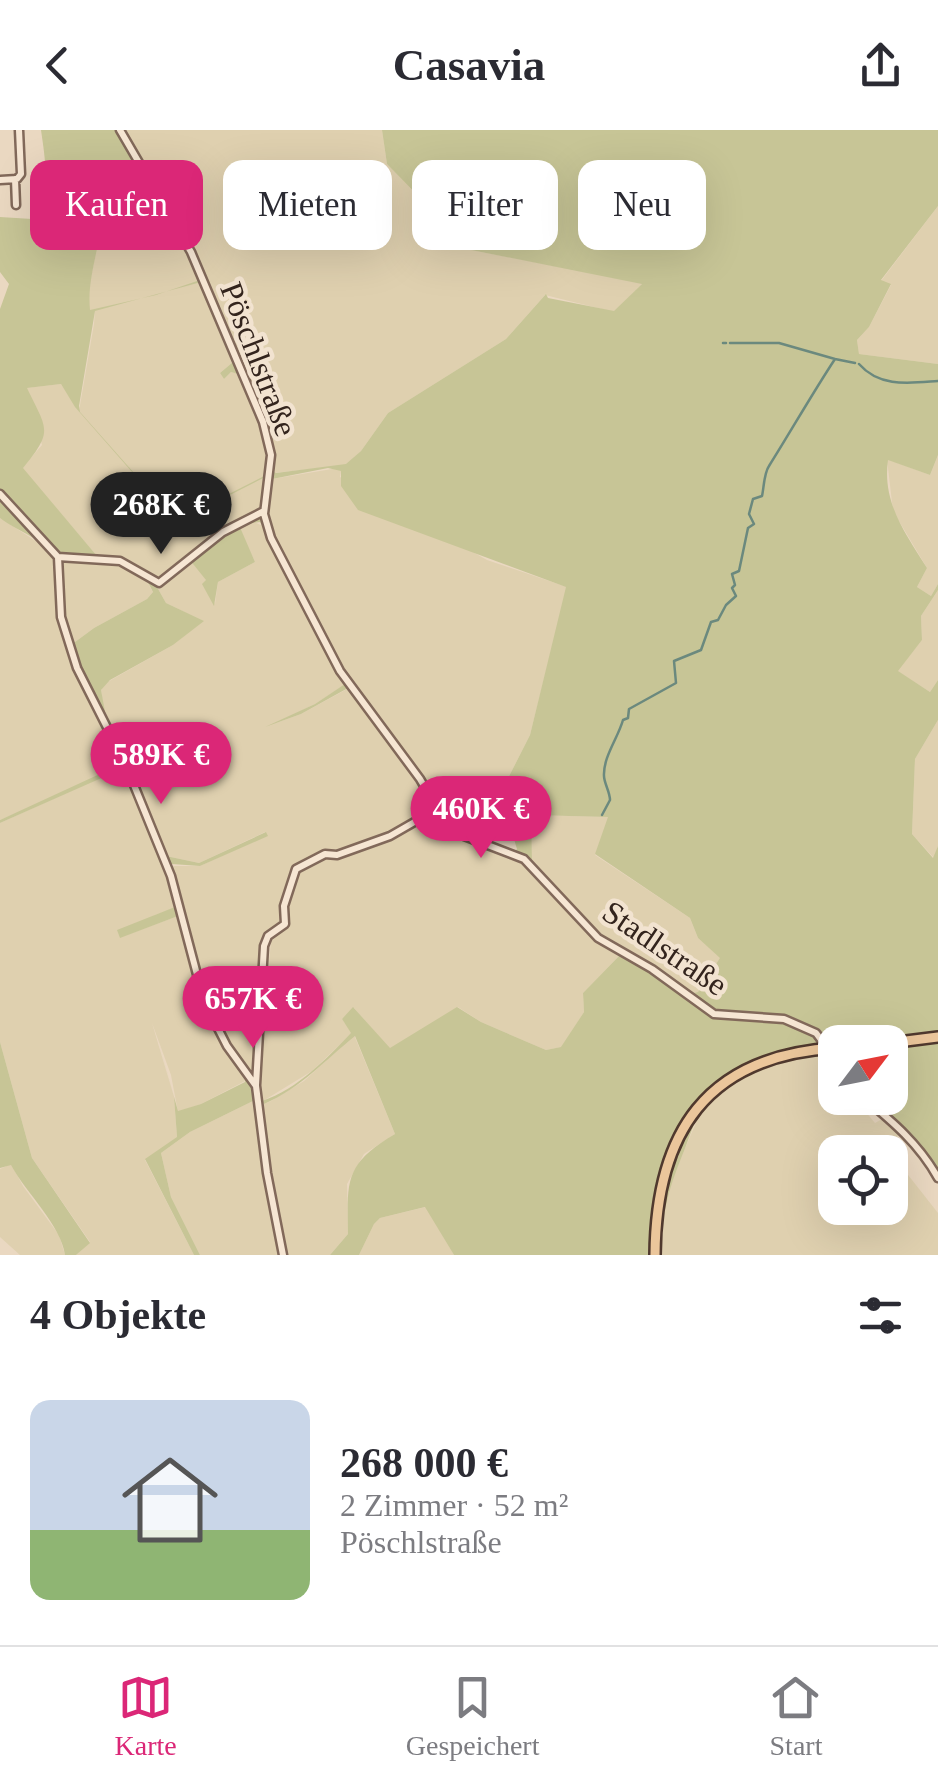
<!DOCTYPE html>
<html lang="de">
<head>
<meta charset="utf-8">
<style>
  body { margin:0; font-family:"Times New Roman",serif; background:#f2f2f3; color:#2b2b33; height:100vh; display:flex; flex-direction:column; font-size:38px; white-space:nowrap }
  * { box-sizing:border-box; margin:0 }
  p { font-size:32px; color:#7c7c81 }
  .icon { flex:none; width:55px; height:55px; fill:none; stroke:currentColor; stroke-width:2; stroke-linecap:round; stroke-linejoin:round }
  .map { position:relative; height:1125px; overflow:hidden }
  .sheet { display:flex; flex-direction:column; background:#fff; flex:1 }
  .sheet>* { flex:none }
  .hud { position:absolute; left:30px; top:30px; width:880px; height:90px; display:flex; gap:20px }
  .needle { width:65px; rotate:58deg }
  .buttons { position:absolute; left:818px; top:895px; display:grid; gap:20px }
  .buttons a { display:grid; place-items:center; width:90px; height:90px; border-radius:20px; background:#fff; box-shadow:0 10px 40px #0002; font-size:50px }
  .price { position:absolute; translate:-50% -85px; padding:0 22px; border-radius:35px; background:#db2777; color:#fff; font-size:32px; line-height:65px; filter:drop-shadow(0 2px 5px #0008) }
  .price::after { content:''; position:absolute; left:50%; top:60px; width:30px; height:22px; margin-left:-15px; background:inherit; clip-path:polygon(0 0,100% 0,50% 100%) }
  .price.on { background:#222; color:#fff }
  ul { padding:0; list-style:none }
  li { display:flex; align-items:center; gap:30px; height:250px; padding:0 30px }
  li+li { border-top:2px solid #e1e1e2 }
  li span { display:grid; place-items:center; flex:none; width:280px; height:200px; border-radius:20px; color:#555 }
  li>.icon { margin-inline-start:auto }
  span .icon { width:120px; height:120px; fill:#fffc; stroke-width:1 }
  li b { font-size:42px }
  h2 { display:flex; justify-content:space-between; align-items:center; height:120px; padding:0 30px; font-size:42px }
  .tag { padding:0 35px; border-radius:20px; background:#fff; box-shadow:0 10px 40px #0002; font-size:35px; line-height:90px }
  .tag.on { background:#db2777; color:#fff }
  header { display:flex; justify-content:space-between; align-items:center; height:130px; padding:0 30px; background:#fff; font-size:45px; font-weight:700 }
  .tab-bar { display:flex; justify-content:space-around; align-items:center; height:140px; border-top:2px solid #e1e1e2; background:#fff; font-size:28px; color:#7c7c81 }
  .tab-bar a { display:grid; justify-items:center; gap:5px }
  .tab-bar .on { color:#db2777 }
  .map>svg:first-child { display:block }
</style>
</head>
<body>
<header><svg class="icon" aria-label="back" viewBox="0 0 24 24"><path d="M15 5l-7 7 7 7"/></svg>Casavia<svg class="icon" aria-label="share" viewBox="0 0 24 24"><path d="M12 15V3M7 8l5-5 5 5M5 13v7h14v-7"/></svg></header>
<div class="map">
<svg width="938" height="1125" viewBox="0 0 938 1125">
  <rect width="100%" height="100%" fill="#ead8c1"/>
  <!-- farmland -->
  <path fill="#dfd0af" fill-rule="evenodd" d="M121 0H382L387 34 462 111 466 119 643 153 614 182 545 165 506 209 388 283 361 321 346 335 274 343 272 316 212 167Z
    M145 48 191 126 225 204 233 232 220 243 224 249 231 242 238 244 262 294 269 325 262 379 157 450 125 430 97 426 22 338 42 315 26 258 61 254 79 281 94 194 95 180H89V155L102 97 101 68Z
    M938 76V234L859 224 857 210 869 197 891 155 881 151Z
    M938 325V454L931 466 917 457 927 438 893 381 887 329 930 345Z
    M338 338 341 341 340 347 487 430 567 457 530 605 496 672 456 699 447 691 342 539 270 401 267 379 272 349Z
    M0 388 45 417 56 430 64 509 76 543 120 631 115 637 59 665 0 690Z
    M252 391 265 397 346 554 315 574 276 593 301 584 349 558 424 657 433 674 431 679 397 701 337 723 334 727 387 709 426 686 437 685 455 704 522 730 588 802 620 825 583 863 584 882 562 917 546 920 481 892 458 877 390 919 354 878 342 889 352 903 312 941 263 971 264 974 271 971 304 951 354 905 395 1004 364 1024 347 1054 348 1104 330 1125H285L277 1091 259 972 271 809 264 808 262 821 258 940 255 946 230 917 207 873 170 736H200L267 705 265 702 199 733 166 726 137 658 133 638 103 577 101 560 104 554 173 515 203 491 166 473 157 457 189 429 207 450 203 454 215 474 218 452 255 432 238 397Z
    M65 430 120 433 144 447 153 462 147 469 94 498 71 515 62 477 61 434Z
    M938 460V550L930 562 897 541 922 510 921 486Z
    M938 590V716L934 728 912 704 915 629Z
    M124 637 171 756 175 778 155 785 121 807 178 786 201 869 216 900 245 944V951L201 974 178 982 171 945 152 893 174 967 177 1008 145 1030 194 1125H76L90 1112 32 1028 0 912V693Z
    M530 685 609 687 595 725 690 788 698 808 721 828 698 862 693 863 597 805 532 731Z
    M824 923 829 936 825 949 835 955V968H854L875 993 886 987 902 1001 894 1010 890 1022 938 1083V1125H660L661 1095 668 1059 700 983 734 951 764 936ZM835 1022H890V1078H835Z
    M255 970 265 1047 281 1125H200L171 1067 161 1023 190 1002Z
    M11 1034 23 1056 59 1105 65 1125H20L0 1107V1039Z
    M426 1077 454 1125H359L374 1094 380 1088Z"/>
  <!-- green -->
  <path fill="#c7c596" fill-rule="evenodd" d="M41 0H121L186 111 219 182 268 301 274 342 276 343 346 334 361 321 388 283 506 209 546 164 548 168 614 181 642 154 466 119 462 111 387 34 382 0H938V76L881 150 891 154 869 197 857 210 859 224 938 234V325L930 345 888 330C882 372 905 403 927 438L917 457 931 466 938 454V460L921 486 922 510 898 541 930 562 938 550V590L915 629 912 704 933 728 938 716V901L831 912 824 923C782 925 723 944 700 983 692 996 688 1012 682 1026 668 1060 661 1088 660 1125H454L425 1077 380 1088 374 1094 359 1125H330L348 1104C347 1049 345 1034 395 1004L355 906C325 930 301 958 264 974L262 971C298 959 326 929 351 903L342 889 353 877 390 918 457 877 481 892 546 920 561 917 584 882 583 863 620 825 588 802 531 738 512 725 517 719 506 683 469 695 455 704 437 685 426 686 397 705 333 728 337 723 397 701 431 679 433 674 416 645 348 558 301 584 265 597 315 574 345 554 260 392 239 395 255 432 218 452 214 476 202 454 206 450 189 429 157 457 166 473 204 491 173 515 110 550 101 560 106 587 135 638 131 640 166 726 199 733 266 702 268 706 200 736 172 734 166 738C183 789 191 844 213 893L201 868 178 786 120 808 117 800 175 777 171 756 124 638 0 693V690L115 637 120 631C104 590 79 554 65 512 57 486 65 450 55 429 48 411 15 400 0 388V179L9 154 0 142V87L32 89C52 67 45 28 41 0ZM145 48 191 126 200 150 156 165 90 180C86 142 106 106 102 68ZM201 152 219 190 233 232 220 243 224 249 231 242 238 244C254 275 272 307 268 344L227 365 182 397 80 282 79 276 95 181ZM61 254 75 277 182 399 226 367 267 346 262 379 224 400 160 450 125 430 97 426 23 338C54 300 47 300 27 258ZM328 338 341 341V356L358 380 566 457 530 605 496 672 456 699 447 691 416 639 353 558 327 516 270 401 267 379 272 349ZM65 430C97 429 139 428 153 462L147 469 94 498 71 515 62 477 61 434ZM531 685 608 687 595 724 690 788 698 808 720 828 698 862 693 863 597 805 553 760 532 731Z
    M153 892 178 981 201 974 245 952V944L254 959 255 970 190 1002 161 1023 171 1067 200 1125H194L145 1029 177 1007 174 967Z
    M938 911V1045C920 1013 896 991 867 968H890V918Z
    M0 912 32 1028 90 1113 76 1125H65C61 1095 26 1063 11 1035L0 1038Z"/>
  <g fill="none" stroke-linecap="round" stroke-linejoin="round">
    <!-- stream -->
    <path stroke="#6b897e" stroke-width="2.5" d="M723 213H726
      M730 213H779L835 229
      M859 234C880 258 910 253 938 251
      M602 685 610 670C610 662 604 653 604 646 603 627 618 608 623 590L628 588 629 579 676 553 674 531 701 520 711 492 718 490 726 475 736 466 732 458 735 455 732 444 739 441 748 398 754 394 749 384 753 369 762 366C764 357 764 343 769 336 791 301 812 264 835 229L855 233"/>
    <defs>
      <path id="minor" d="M120 0 191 122 263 292 271 325 264 384 271 408 340 541 420 649 446 694 459 704 524 729 598 808 652 839 714 884 784 889 816 903 825 915 830 938 835 943
        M15 49 16 75
        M0 50 17 49 21 44 19 0
        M0 364 58 427 61 487 77 538 125 633 171 746 204 871 227 916 256 956 267 1043 283 1125
        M58 427 120 431 159 453 223 402 264 381
        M256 955 264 816 268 806 285 794 284 776 296 739 325 724 337 725 390 706 437 679
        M864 968C893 992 919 1014 938 1048"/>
      <path id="major" d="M890 913 938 907
        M655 1125C656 1003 706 926 835 918"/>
    </defs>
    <!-- minor casing -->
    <use href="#minor" stroke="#82695a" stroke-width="11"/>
    <!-- major casing -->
    <use href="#major" stroke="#50392e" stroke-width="14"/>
    <!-- minor -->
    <use href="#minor" stroke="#f6e6d3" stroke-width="6"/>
    <!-- major -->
    <use href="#major" stroke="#ebc69b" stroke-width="9"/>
  </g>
  <g text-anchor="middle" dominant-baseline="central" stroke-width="9" stroke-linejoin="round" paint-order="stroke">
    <!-- street labels -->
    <g font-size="32" fill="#33241d" stroke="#f2e3d0">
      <text transform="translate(259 229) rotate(69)">Pöschlstraße</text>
      <text transform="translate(665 818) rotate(34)">Stadlstraße</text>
    </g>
  </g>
</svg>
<div class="buttons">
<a><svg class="needle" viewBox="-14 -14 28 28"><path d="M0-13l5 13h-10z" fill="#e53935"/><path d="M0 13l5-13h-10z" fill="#7c7c81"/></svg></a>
<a><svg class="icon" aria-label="locate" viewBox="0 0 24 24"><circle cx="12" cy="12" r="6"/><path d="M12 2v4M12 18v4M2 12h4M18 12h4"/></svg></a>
</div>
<b class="price on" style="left:161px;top:427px">268K €</b>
<b class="price" style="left:161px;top:677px">589K €</b>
<b class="price" style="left:481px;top:731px">460K €</b>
<b class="price" style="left:253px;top:921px">657K €</b>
<div class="hud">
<a class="tag on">Kaufen</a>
<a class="tag">Mieten</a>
<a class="tag">Filter</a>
<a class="tag">Neu</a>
</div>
</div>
<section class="sheet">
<h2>4 Objekte<svg class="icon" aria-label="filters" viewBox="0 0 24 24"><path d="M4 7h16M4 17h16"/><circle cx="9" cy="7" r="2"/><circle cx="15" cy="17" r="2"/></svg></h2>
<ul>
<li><span style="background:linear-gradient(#c9d6e8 65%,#8fb573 0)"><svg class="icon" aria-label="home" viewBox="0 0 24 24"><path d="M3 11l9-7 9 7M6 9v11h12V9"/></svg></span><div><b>268 000 €</b><p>2 Zimmer · 52 m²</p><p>Pöschlstraße</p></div></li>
</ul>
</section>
<nav class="tab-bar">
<a class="on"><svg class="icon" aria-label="map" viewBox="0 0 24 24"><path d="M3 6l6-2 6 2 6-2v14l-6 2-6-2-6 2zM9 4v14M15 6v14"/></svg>Karte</a>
<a><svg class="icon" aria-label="saved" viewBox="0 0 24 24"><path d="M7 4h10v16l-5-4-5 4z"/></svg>Gespeichert</a>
<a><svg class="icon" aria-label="home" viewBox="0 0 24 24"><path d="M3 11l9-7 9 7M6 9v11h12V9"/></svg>Start</a>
</nav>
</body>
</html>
